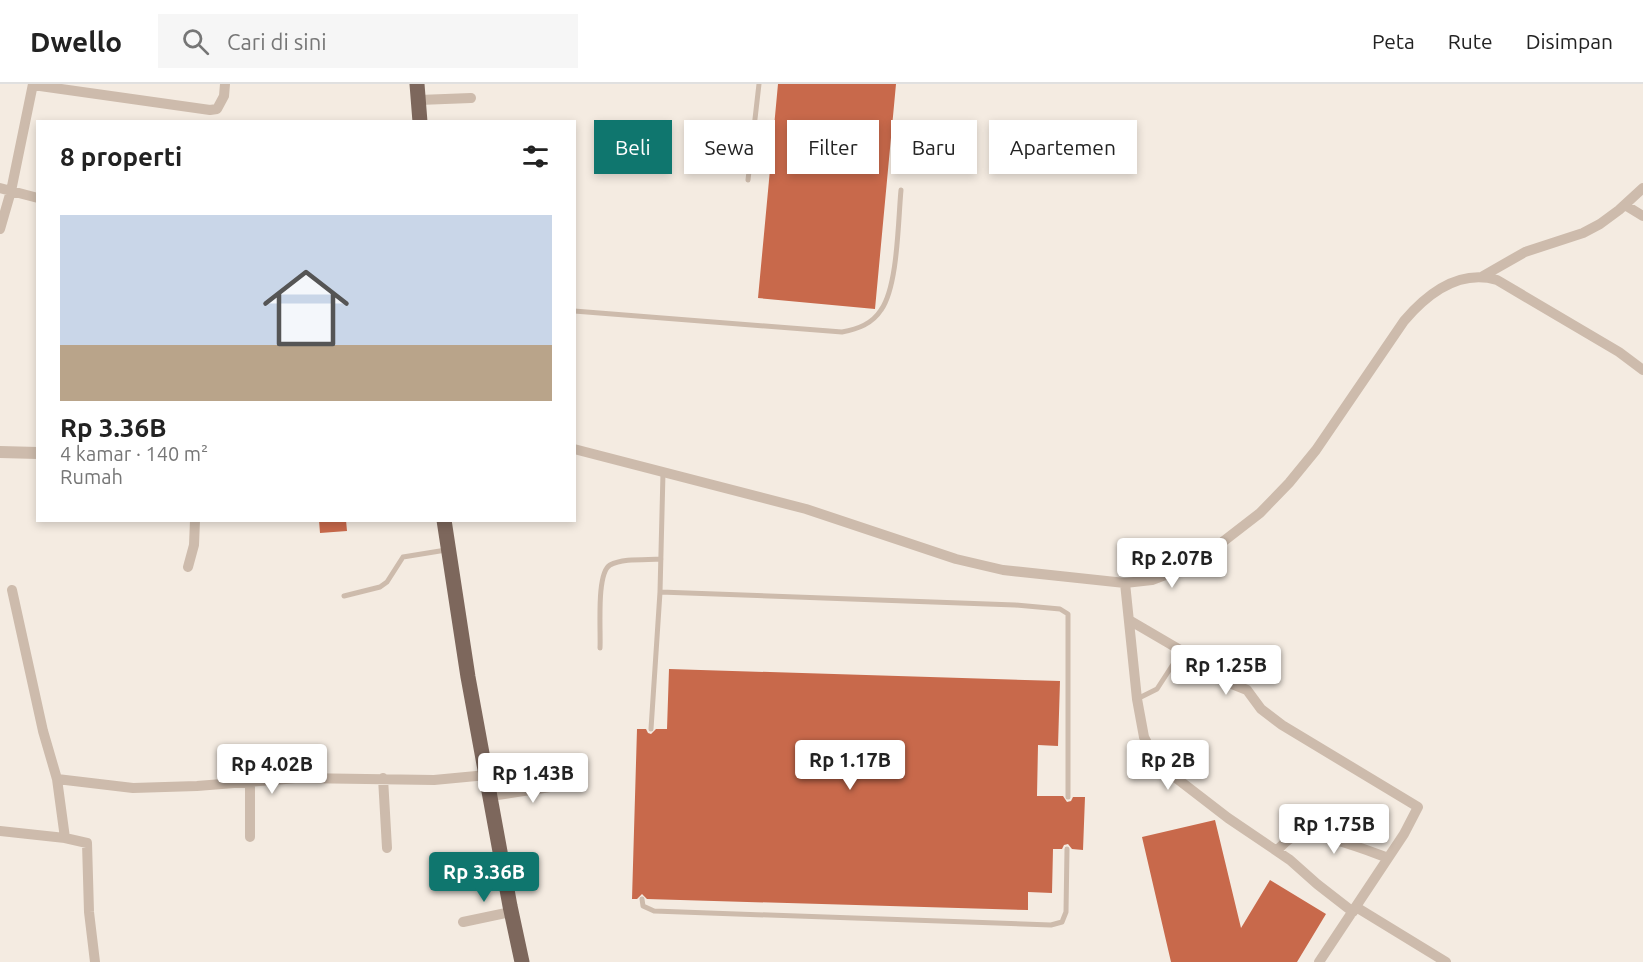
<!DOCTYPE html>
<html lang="id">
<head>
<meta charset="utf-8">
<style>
  body { margin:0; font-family:Ubuntu,sans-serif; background:#f6f6f6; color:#222; height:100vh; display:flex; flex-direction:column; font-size:22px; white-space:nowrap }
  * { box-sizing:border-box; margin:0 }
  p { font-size:20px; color:#767676 }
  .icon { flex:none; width:33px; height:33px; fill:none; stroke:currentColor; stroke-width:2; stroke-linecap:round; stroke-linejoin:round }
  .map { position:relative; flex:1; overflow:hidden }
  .details { position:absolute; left:36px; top:36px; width:540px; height:402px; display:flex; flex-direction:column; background:#fff; border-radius:0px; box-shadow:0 3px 9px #0003 }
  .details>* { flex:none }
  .guide { position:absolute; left:594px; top:36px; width:570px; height:54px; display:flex; gap:12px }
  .price { position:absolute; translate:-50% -51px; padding:0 14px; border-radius:6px; background:#fff; color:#222; font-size:20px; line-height:39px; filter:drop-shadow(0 2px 3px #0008) }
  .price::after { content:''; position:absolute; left:50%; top:36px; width:18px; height:14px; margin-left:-9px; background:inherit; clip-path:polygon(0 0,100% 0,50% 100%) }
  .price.selected { background:#0f766e; color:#fff }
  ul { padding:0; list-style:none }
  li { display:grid; align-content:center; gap:12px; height:318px; padding:0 24px }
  li span { display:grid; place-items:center; height:186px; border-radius:0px; color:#555 }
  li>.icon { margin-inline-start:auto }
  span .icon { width:108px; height:108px; fill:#fffc; stroke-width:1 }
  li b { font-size:26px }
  h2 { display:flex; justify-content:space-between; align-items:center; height:72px; padding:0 24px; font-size:26px }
  .pill { padding:0 21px; border-radius:0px; background:#fff; box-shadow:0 3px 9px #0003; font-size:21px; line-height:54px }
  .pill.selected { background:#0f766e; color:#fff }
  header { display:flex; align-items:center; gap:36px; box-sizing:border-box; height:84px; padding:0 30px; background:#fff; border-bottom:2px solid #e0e0e0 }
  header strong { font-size:28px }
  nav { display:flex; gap:33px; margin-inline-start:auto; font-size:21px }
  .search { width:420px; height:54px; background:#f6f6f6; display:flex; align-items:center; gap:15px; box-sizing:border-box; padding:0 21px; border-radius:0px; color:#767676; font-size:22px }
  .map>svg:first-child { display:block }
</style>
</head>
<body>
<header>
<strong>Dwello</strong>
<div class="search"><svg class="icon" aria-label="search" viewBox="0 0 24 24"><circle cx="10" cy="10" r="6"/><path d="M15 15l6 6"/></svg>Cari di sini</div>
<nav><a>Peta</a><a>Rute</a><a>Disimpan</a></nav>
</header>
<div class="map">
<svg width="1643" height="878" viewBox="0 0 1643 878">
  <rect width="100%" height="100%" fill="#f4ebe1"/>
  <!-- building -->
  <path fill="#c8694b" d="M778 0H896L875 225 758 214Z
    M319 436H346L347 447 320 449Z
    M669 585 1060 597 1058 662 1038 661 1037 712H1063L1067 718 1071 717 1073 713H1085L1083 766 1072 765 1068 760 1064 761 1062 765H1053L1052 809 1028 808V826L647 815 642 810 637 815H632L637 645H646L648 649 651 650 656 645H667Z
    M1215 736 1241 844 1270 796 1326 830 1297 878H1171L1142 753Z"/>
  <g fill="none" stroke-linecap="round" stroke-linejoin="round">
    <!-- service -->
    <path stroke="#cdbbac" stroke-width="5" d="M748 96 759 0
      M574 227 842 248C858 245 872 240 881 226 898 202 898 137 901 106
      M660 508 1015 521 1060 525 1068 530V713
      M344 512 380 503 387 498 403 473 446 466
      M600 564C601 547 596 489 610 481 623 474 646 476 661 475
      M1137 615 1157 605 1181 568
      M651 645 660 508 663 389
      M642 815 643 822 654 827 1051 841 1062 838 1066 828 1067 765"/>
    <!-- minor -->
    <path stroke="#cdbbac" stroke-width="10" d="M33 1 210 26 217 25 224 12 225 0
      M419 16 471 14
      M0 104 38 114
      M1625 121 1643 132
      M0 145 11 107 33 0
      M1483 192 1525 168 1583 149 1600 140 1619 126 1643 104
      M574 365 806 425 956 475 1003 486 1125 499 1152 496 1186 483 1207 470 1260 429 1289 399 1316 366 1404 237C1427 210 1459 185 1497 196L1619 268 1643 286
      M188 483 194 461 195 436
      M1125 499 1137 615 1144 653 1158 680 1228 734 1290 776 1317 800 1353 828
      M12 506 43 647 57 695 65 754
      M1129 536 1182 567 1222 596 1247 606 1261 625 1282 641 1418 723 1404 750 1319 878
      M383 694 387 764
      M57 695 133 704 197 702 298 694 434 696 487 691
      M491 712 570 700
      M0 747 65 754 87 759 89 828 95 878
      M250 753V698
      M1277 766C1283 761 1288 754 1296 752 1314 745 1369 767 1388 774
      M1356 823 1446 878
      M463 838 511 828"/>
    <!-- tertiary -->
    <path stroke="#cdbbac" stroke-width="12" d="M0 368 38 369"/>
    <!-- primary -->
    <path stroke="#7d675c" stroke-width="15" d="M417 0 420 38
      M444 436 468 593 510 822 522 878"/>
  </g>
</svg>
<b class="price" style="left:1172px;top:505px">Rp 2.07B</b>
<b class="price" style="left:1226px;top:612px">Rp 1.25B</b>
<b class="price" style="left:850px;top:707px">Rp 1.17B</b>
<b class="price" style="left:1168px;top:707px">Rp 2B</b>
<b class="price" style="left:272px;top:711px">Rp 4.02B</b>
<b class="price" style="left:533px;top:720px">Rp 1.43B</b>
<b class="price" style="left:1334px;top:771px">Rp 1.75B</b>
<b class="price selected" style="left:484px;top:819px">Rp 3.36B</b>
<div class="guide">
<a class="pill selected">Beli</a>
<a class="pill">Sewa</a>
<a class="pill">Filter</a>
<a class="pill">Baru</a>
<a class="pill">Apartemen</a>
</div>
<section class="details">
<h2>8 properti<svg class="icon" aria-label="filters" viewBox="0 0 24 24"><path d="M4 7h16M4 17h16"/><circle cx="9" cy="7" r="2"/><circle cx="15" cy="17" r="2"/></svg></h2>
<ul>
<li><span style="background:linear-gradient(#c9d6e8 70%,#b9a48a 0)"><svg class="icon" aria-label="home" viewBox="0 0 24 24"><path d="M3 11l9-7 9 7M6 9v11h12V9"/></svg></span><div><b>Rp 3.36B</b><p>4 kamar · 140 m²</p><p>Rumah</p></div></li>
</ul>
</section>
</div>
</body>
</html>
